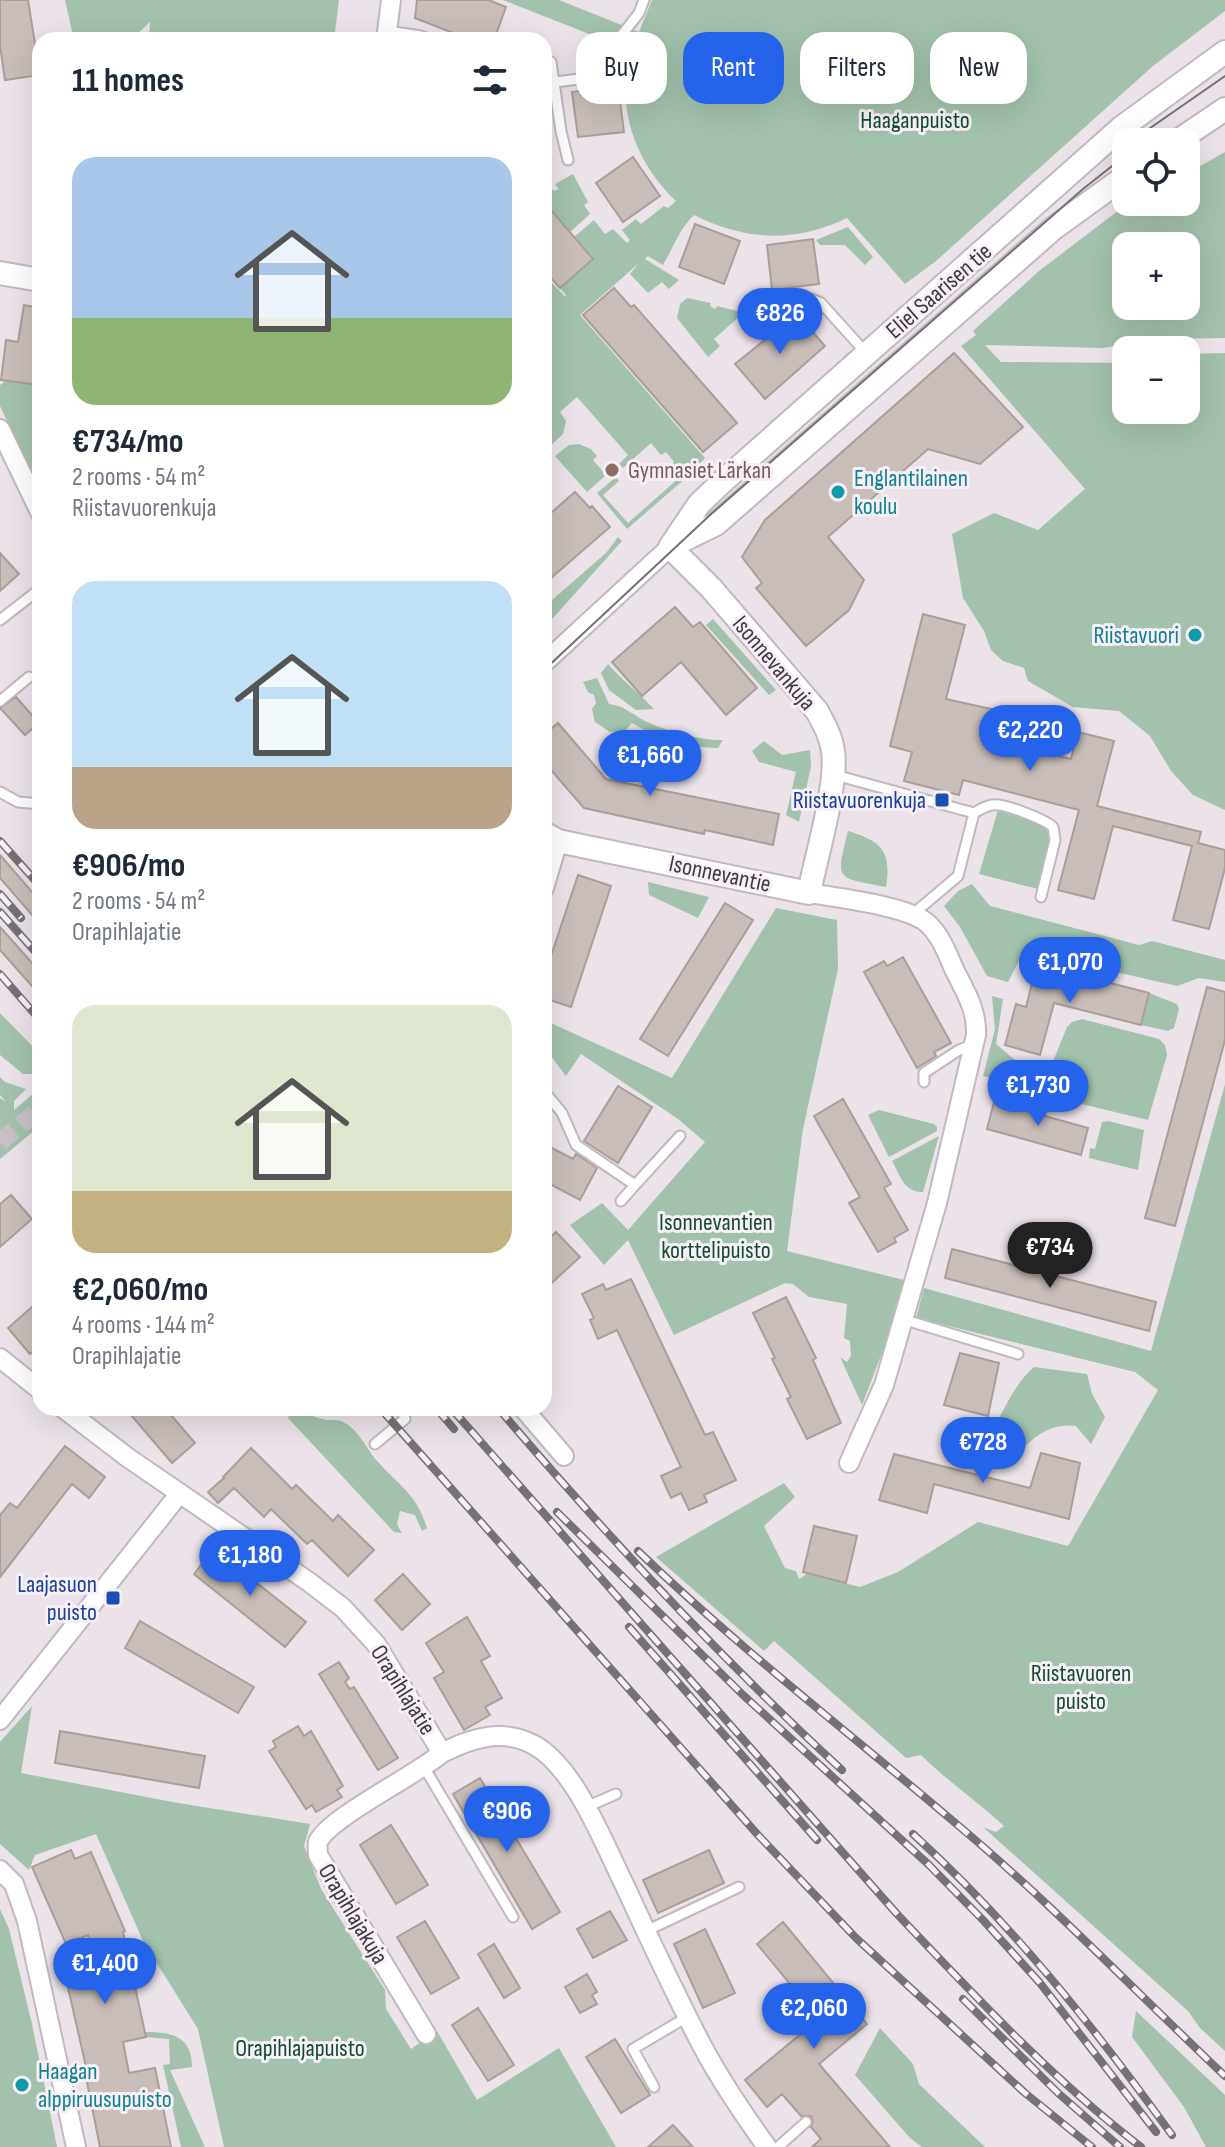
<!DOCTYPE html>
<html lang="en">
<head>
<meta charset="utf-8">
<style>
  body { margin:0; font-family:"Sofia Sans Condensed",sans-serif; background:#f2f2f3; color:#1f2937; height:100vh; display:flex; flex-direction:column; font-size:30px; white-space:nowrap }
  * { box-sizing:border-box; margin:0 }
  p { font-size:26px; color:#747a83 }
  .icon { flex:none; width:44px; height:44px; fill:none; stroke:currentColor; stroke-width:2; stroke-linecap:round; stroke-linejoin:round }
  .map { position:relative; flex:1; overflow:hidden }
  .side { position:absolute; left:32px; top:32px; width:520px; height:1384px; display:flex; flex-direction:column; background:#fff; border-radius:24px; box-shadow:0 8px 32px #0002 }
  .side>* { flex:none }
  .top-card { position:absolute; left:576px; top:32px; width:528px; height:72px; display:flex; gap:16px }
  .fabs { position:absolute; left:1112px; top:128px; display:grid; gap:16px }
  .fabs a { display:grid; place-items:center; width:88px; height:88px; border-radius:16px; background:#fff; box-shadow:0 8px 32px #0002; font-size:40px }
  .price { position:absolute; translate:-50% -68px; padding:0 18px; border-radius:28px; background:#2563eb; color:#fff; font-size:26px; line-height:52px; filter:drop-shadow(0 2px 4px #0008) }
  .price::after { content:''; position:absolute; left:50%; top:48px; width:24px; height:18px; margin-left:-12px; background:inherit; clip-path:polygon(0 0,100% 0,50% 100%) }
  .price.current { background:#222; color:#fff }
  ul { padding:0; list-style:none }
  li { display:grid; align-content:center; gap:16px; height:424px; padding:0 40px }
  li span { display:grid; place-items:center; height:248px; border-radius:24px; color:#555 }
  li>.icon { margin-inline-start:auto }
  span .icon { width:144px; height:144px; fill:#fffc; stroke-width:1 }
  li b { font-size:34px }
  h2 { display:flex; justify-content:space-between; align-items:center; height:96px; padding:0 40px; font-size:34px }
  .pill { padding:0 28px; border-radius:24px; background:#fff; box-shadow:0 8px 32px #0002; font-size:28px; line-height:72px }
  .pill.current { background:#2563eb; color:#fff }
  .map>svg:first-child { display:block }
</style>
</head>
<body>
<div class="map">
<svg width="1225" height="2147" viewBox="0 0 1225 2147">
  <rect width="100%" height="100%" fill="#ebe2ea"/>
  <!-- green -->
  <path fill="#a2c2ad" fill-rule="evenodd" d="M65 0H339L334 40H149L150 22 131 40H74Z
    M503 0H559L639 32 652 0H1225V11L1153 66 936 261 905 284 847 218C795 243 746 241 694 215 680 228 673 248 663 265L648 256 645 259 679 280 669 289 662 282 648 293 630 274 638 264 580 315 705 458 687 477 627 529 597 493 616 477 619 481 603 495 628 523 680 477 670 466 674 462 666 452 661 455 651 443 623 468 619 464 628 455 577 397 560 412 566 421 563 434 548 448 544 443V274L565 297 566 295 560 288 593 259 574 237 594 220 605 234 613 229 627 243 630 240 622 230 636 219 641 224 664 206 668 208 676 201C634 161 616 107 630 50Z
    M1225 152V338L1163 339 1103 348 985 345 1001 362 1126 363V410H1186V354L1225 353V810L1193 795 1171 771 1150 736 1119 711 1073 707 1028 681 1024 668 1003 661 991 650 984 631 963 598 952 534 994 513 1038 530 1085 489 961 346 976 335 973 331 1039 271 1119 210 1132 202H1186V174ZM1126 246H1186V306H1126Z
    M573 174 588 202 584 205 590 214 570 232 544 201V189L550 187 554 191 559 189 555 184Z
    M848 227 873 257 865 265 845 245H820L816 240Z
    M687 298 711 303 710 306 715 309 717 306 737 311 740 316 714 339 720 346 708 357 677 318 680 304Z
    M7 380 40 385V490L0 406V385Z
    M579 444 591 449 597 456 593 460 606 475 587 492 555 456 569 445Z
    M618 537 622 541 544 628V607L606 553Z
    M713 619 776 690 769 695 706 625Z
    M608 664C623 681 639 693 654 709L636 710 609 690 601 673Z
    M597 678 609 704C624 706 631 713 643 720 663 730 701 741 723 740L718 748C684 747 661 740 632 723L626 730 610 732 595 722 592 709 596 703 594 695 588 692 583 682Z
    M764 741 782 755 810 750 811 766 799 822 786 815 796 772 759 762 752 751Z
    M998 810C1062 830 1056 826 1038 889L979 874Z
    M848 831C881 841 892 851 886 887 836 877 835 882 848 831Z
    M648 882 709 897 698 918 649 895Z
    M972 884 990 906 1139 945 1152 941 1225 960V982L1199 978 1177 986 1024 951 1008 982 987 976 960 927 944 906 958 891Z
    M776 908 837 920 838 969 803 1129 787 1251 904 1280 892 1327 862 1405 840 1357 847 1362 851 1356 850 1341 844 1338 847 1304 809 1297 793 1284 785 1283 674 1335 628 1240 604 1265 570 1225 602 1203 628 1230 705 1142 678 1119 581 1054 566 1076 544 1047V1020L672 1078Z
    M1149 993 1177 1004 1179 1009 1174 1028 1168 1031 1141 1025Z
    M992 996 1003 999 996 1044 1022 1066V1071L1008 1067 1000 1080 983 1076 995 1029Z
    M0 1013 40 1054V1067L33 1074H23L0 1055Z
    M1082 1019 1159 1039 1165 1045 1167 1055 1148 1120 1036 1093 1054 1059 1067 1027 1072 1022Z
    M0 1077 5 1082 26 1089 14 1101V1110L40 1088V1126L0 1159V1098L6 1102 0 1095Z
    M1225 1084V2051L1200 2028 1188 2011 983 1827 996 1832 1004 1826C977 1801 947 1781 921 1755L906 1758 774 1641 764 1651 656 1557 784 1483 795 1497 764 1526 785 1568 796 1571 799 1579 807 1574 860 1587 898 1572 978 1522 1068 1546 1158 1390 1135 1372 916 1318 924 1288 1151 1351Z
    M879 1110 934 1124 937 1127V1131L889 1157 868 1115Z
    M1108 1121 1144 1130 1138 1170 1089 1158 1090 1148 1095 1149 1102 1122Z
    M939 1136 923 1192C904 1193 900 1175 892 1161Z
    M1034 1367 1087 1374 1092 1394 1105 1417 1091 1444 1076 1426C1055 1423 1040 1432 1025 1446L994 1427C1006 1406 1016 1382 1034 1367Z
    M293 1408C304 1409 311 1417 322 1419 329 1421 335 1419 341 1421 360 1429 366 1450 379 1463 402 1488 416 1494 427 1528L422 1531 415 1515 400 1511 397 1524 402 1533 394 1532 288 1418Z
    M32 1706 21 1773 178 1803 310 1824 304 1846 321 1889 385 1990 386 2009 411 2049 437 2031 477 2100 559 2048 616 2147H224L198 2029 143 1941 96 1834 35 1855 29 1870 0 1844V1742Z
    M0 1909 9 1929 32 2024 57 2147H0Z
    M1136 2011 1225 2095V2147H1206L1184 2107 1132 2037Z
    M880 2028 913 2064 919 2084 985 2147H922L910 2138 855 2075Z
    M145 2032C172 2032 192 2036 192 2067L170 2070 205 2147H181L163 2065 170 2064 169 2039 146 2037Z"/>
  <!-- building -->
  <path fill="#c9beb9" stroke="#a99f99" stroke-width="2" d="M0 0H28L40 75 5 80 0 46Z
    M417 0H489L506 7 494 40H471L415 18Z
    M618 86 624 132 578 137 572 92Z
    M633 157 660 196 623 222 596 183Z
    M544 202 593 259 560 288 544 270Z
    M695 224 740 241 724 284 679 267Z
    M813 239 819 284 772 290 767 245Z
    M614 288 631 307 634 305 737 423 703 452 583 315Z
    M24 305 40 308V385L1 380 6 340 18 342Z
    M797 314 825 346 765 399 735 364Z
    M954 353 1023 427 980 464 928 449 828 537 864 580 849 610 806 646 756 588 762 583 742 557 765 520Z
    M575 492 590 508 592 506 610 527 544 584V519Z
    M0 553 19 574 0 591Z
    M675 607 693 627 700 622 757 688 726 715 681 662 642 696 612 662Z
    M923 614 965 625 946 699 1014 714 1007 743 1071 759 1078 732 1114 741 1097 806 1201 832 1198 843 1225 850V868L1209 929 1173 920 1192 846 1113 826 1094 899 1058 890 1079 810 963 780 959 795 904 781 912 752 890 746Z
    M16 697 39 723 25 735 0 708Z
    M558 723 606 779 779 814 773 845 705 830 704 834 584 808 544 762V735Z
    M0 855 40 901V924L0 878Z
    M578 875 611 886 571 1007 544 998V977Z
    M725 903 753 920 668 1056 640 1039Z
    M0 927 40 972V995L0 950Z
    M903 957 951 1043 934 1052 936 1056 917 1068 864 972 884 961 887 966Z
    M1037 964 1149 993 1141 1025 1054 1003 1040 1055 1005 1045 1016 1004 1026 1007Z
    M1207 987 1225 992V1040L1175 1226 1145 1218Z
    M618 1086 652 1107 618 1163 584 1141Z
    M843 1099 891 1184 884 1188 908 1230 894 1238 896 1242 878 1252 849 1203 860 1197 814 1116Z
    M994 1102 1088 1128 1081 1155 987 1129Z
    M544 1144 573 1159 576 1154 597 1168 580 1200 544 1181Z
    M11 1195 32 1219 0 1247V1204Z
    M556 1232 580 1257 544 1290V1243Z
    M952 1249 1156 1302 1149 1331 945 1278Z
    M631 1279 705 1435 713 1432 736 1480 704 1495 707 1502 689 1510 681 1493 671 1498 661 1476 681 1467 617 1330 598 1339 590 1320 594 1318 582 1294 603 1284 606 1290Z
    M786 1297 816 1358 813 1360 841 1423 807 1439 787 1399 791 1397 772 1359 775 1358 753 1313Z
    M40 1300V1346L30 1354 8 1328Z
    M960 1353 999 1363 988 1416 944 1405Z
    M125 1408H165L195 1443 172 1463Z
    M65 1446 105 1477 89 1498 72 1484 0 1577V1515L10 1503 17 1508Z
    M251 1448 292 1489 296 1485 333 1521 338 1515 374 1550 348 1576 312 1540 307 1544 271 1509 264 1517 234 1488 218 1503 208 1492 224 1478 223 1477Z
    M1041 1453 1080 1463 1069 1519 934 1484 927 1513 879 1500 894 1454 1030 1488Z
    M814 1526 857 1536 846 1583 803 1572Z
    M214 1549 306 1622 285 1647 194 1574Z
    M403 1574 430 1604 402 1630 375 1600Z
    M467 1617 490 1656 481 1661 502 1698 485 1707 490 1715 464 1730 434 1678 444 1672 426 1643Z
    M140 1621 254 1687 238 1713 125 1648Z
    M339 1662 349 1678 345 1682 350 1689 354 1687 398 1758 378 1770 319 1674Z
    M298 1726 304 1736 311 1731 343 1786 337 1790 342 1797 316 1812 312 1805 306 1809 269 1751 276 1747 273 1741Z
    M60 1731 205 1756 199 1788 55 1763Z
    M480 1778 560 1912 532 1929 453 1794Z
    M391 1825 428 1885 396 1904 360 1845Z
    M71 1850 75 1859 91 1852 125 1931 123 1932 146 2037 123 2042 129 2073 155 2068 171 2147H100L85 2072 87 2071 66 1979 96 1973 88 1935 66 1944 32 1867Z
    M709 1850 724 1883 658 1913 643 1880Z
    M610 1911 627 1940 593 1958 577 1929Z
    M425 1921 459 1978 431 1994 397 1937Z
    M783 1922 867 2024 819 2064 890 2147H812L821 2139 811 2127 813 2121 811 2116H801L782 2094 767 2107 745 2080 819 2019 757 1944Z
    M705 1929 735 1993 703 2008 674 1944Z
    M494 1944 520 1988 504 1998 478 1954Z
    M587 1974 597 1992 592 1995 597 2004 580 2013 565 1987Z
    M478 2008 514 2065 488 2081 452 2025Z
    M615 2039 650 2095 621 2113 586 2057Z
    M673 2125 693 2147H648Z"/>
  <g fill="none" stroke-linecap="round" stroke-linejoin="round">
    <!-- minor-tunnel -->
    <path stroke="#c9c1c8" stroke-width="18" stroke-dasharray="18 9" stroke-linecap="butt" d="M0 1142 40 1109"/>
    <defs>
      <path id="service" d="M387 31 421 36 432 40
        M621 36 639 13 644 0
        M544 62H551L561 131 568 160
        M555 82 604 76
        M757 305 812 299 821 303 867 354
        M0 620 40 589
        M0 701 29 677
        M835 775 974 813 958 876 913 914
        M0 792 18 802 40 804
        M974 813C979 810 986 806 992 805 1004 803 1044 819 1053 827L1055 840 1041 897
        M924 1082V1073L959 1050 972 1045
        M544 1091 562 1113 576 1145 635 1185 680 1136
        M621 1201 635 1185
        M902 1319 1018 1354
        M375 1444 405 1419 401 1408
        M424 1767 513 1917
        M586 1807 616 1794
        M646 1931 739 1887
        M654 2087 633 2049 687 2017
        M778 2147 806 2122"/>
      <path id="minor" d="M386 40 391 0
        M0 429 40 512
        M544 663 670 547
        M544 888 558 841
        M809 893C837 898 908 906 927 923 941 935 948 956 955 971 966 993 977 1010 976 1035L937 1203 884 1385 849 1463
        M0 1358 40 1390
        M63 1408 127 1457 309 1582 343 1608 376 1644 442 1753C471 1738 503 1728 534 1745 575 1767 605 1846 625 1886 648 1936 671 1985 696 2034 716 2074 741 2111 767 2147
        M523 1408 564 1456
        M0 1720 180 1493
        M0 1870 14 1884 27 1921 76 2147
        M426 2034 318 1855C318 1851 317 1846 318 1842 327 1819 418 1774 442 1753"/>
      <path id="tertiary" d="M1176 142 1225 109
        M0 273 40 280
        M675 544 716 524 1054 228 1126 176
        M670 547 699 504 721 483 1121 128 1225 52
        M544 833 558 841 809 893C816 857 838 784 833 751 831 736 824 724 817 711L711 588 670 547"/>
    </defs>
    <!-- service casing -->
    <use href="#service" stroke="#c1b8c0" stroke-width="13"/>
    <!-- minor casing -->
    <use href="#minor" stroke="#c1b8c0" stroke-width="22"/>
    <!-- tertiary casing -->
    <use href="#tertiary" stroke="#c1b8c0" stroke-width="26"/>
    <!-- service -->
    <use href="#service" stroke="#fff" stroke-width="9"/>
    <!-- minor -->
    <use href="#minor" stroke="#fff" stroke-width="18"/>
    <!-- tertiary -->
    <use href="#tertiary" stroke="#fff" stroke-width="22"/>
    <!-- tram -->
    <path stroke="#767175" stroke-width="2" d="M1130 142 1225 76
      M544 670 709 516 1083 189 1126 155"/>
    <defs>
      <path id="rail" d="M0 841 40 886
        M0 894 21 918
        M0 912 40 957
        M0 974 40 1020
        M380 1408 758 1835 856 1938 1025 2093 1092 2147
        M436 1408 454 1429
        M451 1408 897 1914C974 1995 1052 2079 1141 2147
        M498 1408C606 1535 719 1657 842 1770
        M557 1512 742 1694 928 1864 983 1920 1040 1983 1156 2132
        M638 1551C740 1649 852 1735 960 1827 1053 1905 1137 1993 1225 2076
        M629 1627 817 1840
        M913 1834C1012 1924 1094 2027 1172 2135
        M963 1999 1058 2093 1120 2147"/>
    </defs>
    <!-- rail casing -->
    <use href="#rail" stroke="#767175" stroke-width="8"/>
    <!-- rail -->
    <use href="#rail" stroke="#f9eff8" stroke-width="5" stroke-dasharray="15" stroke-linecap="butt"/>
  </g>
  <!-- markers -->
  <circle fill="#8d6e63" stroke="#f9eff8" stroke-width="3" cx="612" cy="470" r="8"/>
  <g fill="#0f9aa8" stroke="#f9eff8" stroke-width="3">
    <circle cx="838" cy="492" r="8"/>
    <circle cx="1195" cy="635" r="8"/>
    <circle cx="22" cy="2085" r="8"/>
  </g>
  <g fill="#1a4fb4" stroke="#f9eff8" stroke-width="3">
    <rect x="934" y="792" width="16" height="16" rx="4"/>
    <rect x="105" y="1590" width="16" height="16" rx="4"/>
  </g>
  <g text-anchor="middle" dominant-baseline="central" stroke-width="6" stroke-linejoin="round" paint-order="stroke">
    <!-- park labels -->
    <g font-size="24" fill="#0e4d2e" stroke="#f9eff8">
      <text x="915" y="120">Haaganpuisto</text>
      <text x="716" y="1222">Isonnevantien<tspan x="716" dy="28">korttelipuisto</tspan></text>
      <text x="1081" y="1673">Riistavuoren<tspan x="1081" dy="28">puisto</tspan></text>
      <text x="300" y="2048">Orapihlajapuisto</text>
    </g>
    <!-- street labels -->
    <g font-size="24" fill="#3f3c3f" stroke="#f9eff8">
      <text transform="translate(939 291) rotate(-41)">Eliel Saarisen tie</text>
      <text transform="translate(774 663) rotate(50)">Isonnevankuja</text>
      <text transform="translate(720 874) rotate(12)">Isonnevantie</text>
      <text transform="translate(403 1690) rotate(58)">Orapihlajatie</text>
      <text transform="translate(353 1914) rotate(59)">Orapihlajakuja</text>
    </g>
    <!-- education labels -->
    <g font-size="24" fill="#785e54" stroke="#f9eff8" text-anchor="start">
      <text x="628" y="470">Gymnasiet Lärkan</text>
    </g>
    <!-- culture labels -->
    <g font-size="24" fill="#0d838f" stroke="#f9eff8" text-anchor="start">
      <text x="854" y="478">Englantilainen<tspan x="854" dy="28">koulu</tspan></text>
      <text x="1179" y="635" text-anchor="end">Riistavuori</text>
      <text x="38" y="2071">Haagan<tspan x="38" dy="28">alppiruusupuisto</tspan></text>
    </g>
    <!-- transit labels -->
    <g font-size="24" fill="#164399" stroke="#f9eff8" text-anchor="end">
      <text x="926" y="800">Riistavuorenkuja</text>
      <text x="97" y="1584">Laajasuon<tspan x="97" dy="28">puisto</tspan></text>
    </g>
  </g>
</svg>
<div class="fabs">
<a><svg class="icon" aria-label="locate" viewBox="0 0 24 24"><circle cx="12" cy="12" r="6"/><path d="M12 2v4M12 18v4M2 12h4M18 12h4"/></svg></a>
<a>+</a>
<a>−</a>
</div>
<b class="price" style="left:780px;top:356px">€826</b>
<b class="price" style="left:1030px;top:773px">€2,220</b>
<b class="price" style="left:650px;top:798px">€1,660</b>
<b class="price" style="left:1070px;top:1005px">€1,070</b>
<b class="price" style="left:1038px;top:1128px">€1,730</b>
<b class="price current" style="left:1050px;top:1290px">€734</b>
<b class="price" style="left:983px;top:1485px">€728</b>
<b class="price" style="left:250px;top:1598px">€1,180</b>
<b class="price" style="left:507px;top:1854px">€906</b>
<b class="price" style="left:105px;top:2006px">€1,400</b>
<b class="price" style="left:814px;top:2051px">€2,060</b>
<div class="top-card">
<a class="pill">Buy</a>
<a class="pill current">Rent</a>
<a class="pill">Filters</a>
<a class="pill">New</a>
</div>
<section class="side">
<h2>11 homes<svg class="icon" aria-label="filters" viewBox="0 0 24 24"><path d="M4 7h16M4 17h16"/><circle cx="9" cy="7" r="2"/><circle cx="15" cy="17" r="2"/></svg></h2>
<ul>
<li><span style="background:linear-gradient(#a9c7e8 65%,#8fb573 0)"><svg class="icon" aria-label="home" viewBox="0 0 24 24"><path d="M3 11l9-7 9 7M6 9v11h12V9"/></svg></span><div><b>€734/mo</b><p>2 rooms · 54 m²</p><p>Riistavuorenkuja</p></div></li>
<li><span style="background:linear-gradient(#bfe0f5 75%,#b9a48a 0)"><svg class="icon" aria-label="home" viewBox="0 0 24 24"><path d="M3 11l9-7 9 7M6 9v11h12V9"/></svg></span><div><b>€906/mo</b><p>2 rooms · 54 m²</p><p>Orapihlajatie</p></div></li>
<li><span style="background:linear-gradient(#dfe7d0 75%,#c2b280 0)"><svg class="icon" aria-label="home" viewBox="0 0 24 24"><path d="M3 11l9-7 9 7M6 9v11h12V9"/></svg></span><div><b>€2,060/mo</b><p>4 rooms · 144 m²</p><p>Orapihlajatie</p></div></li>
</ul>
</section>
</div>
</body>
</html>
